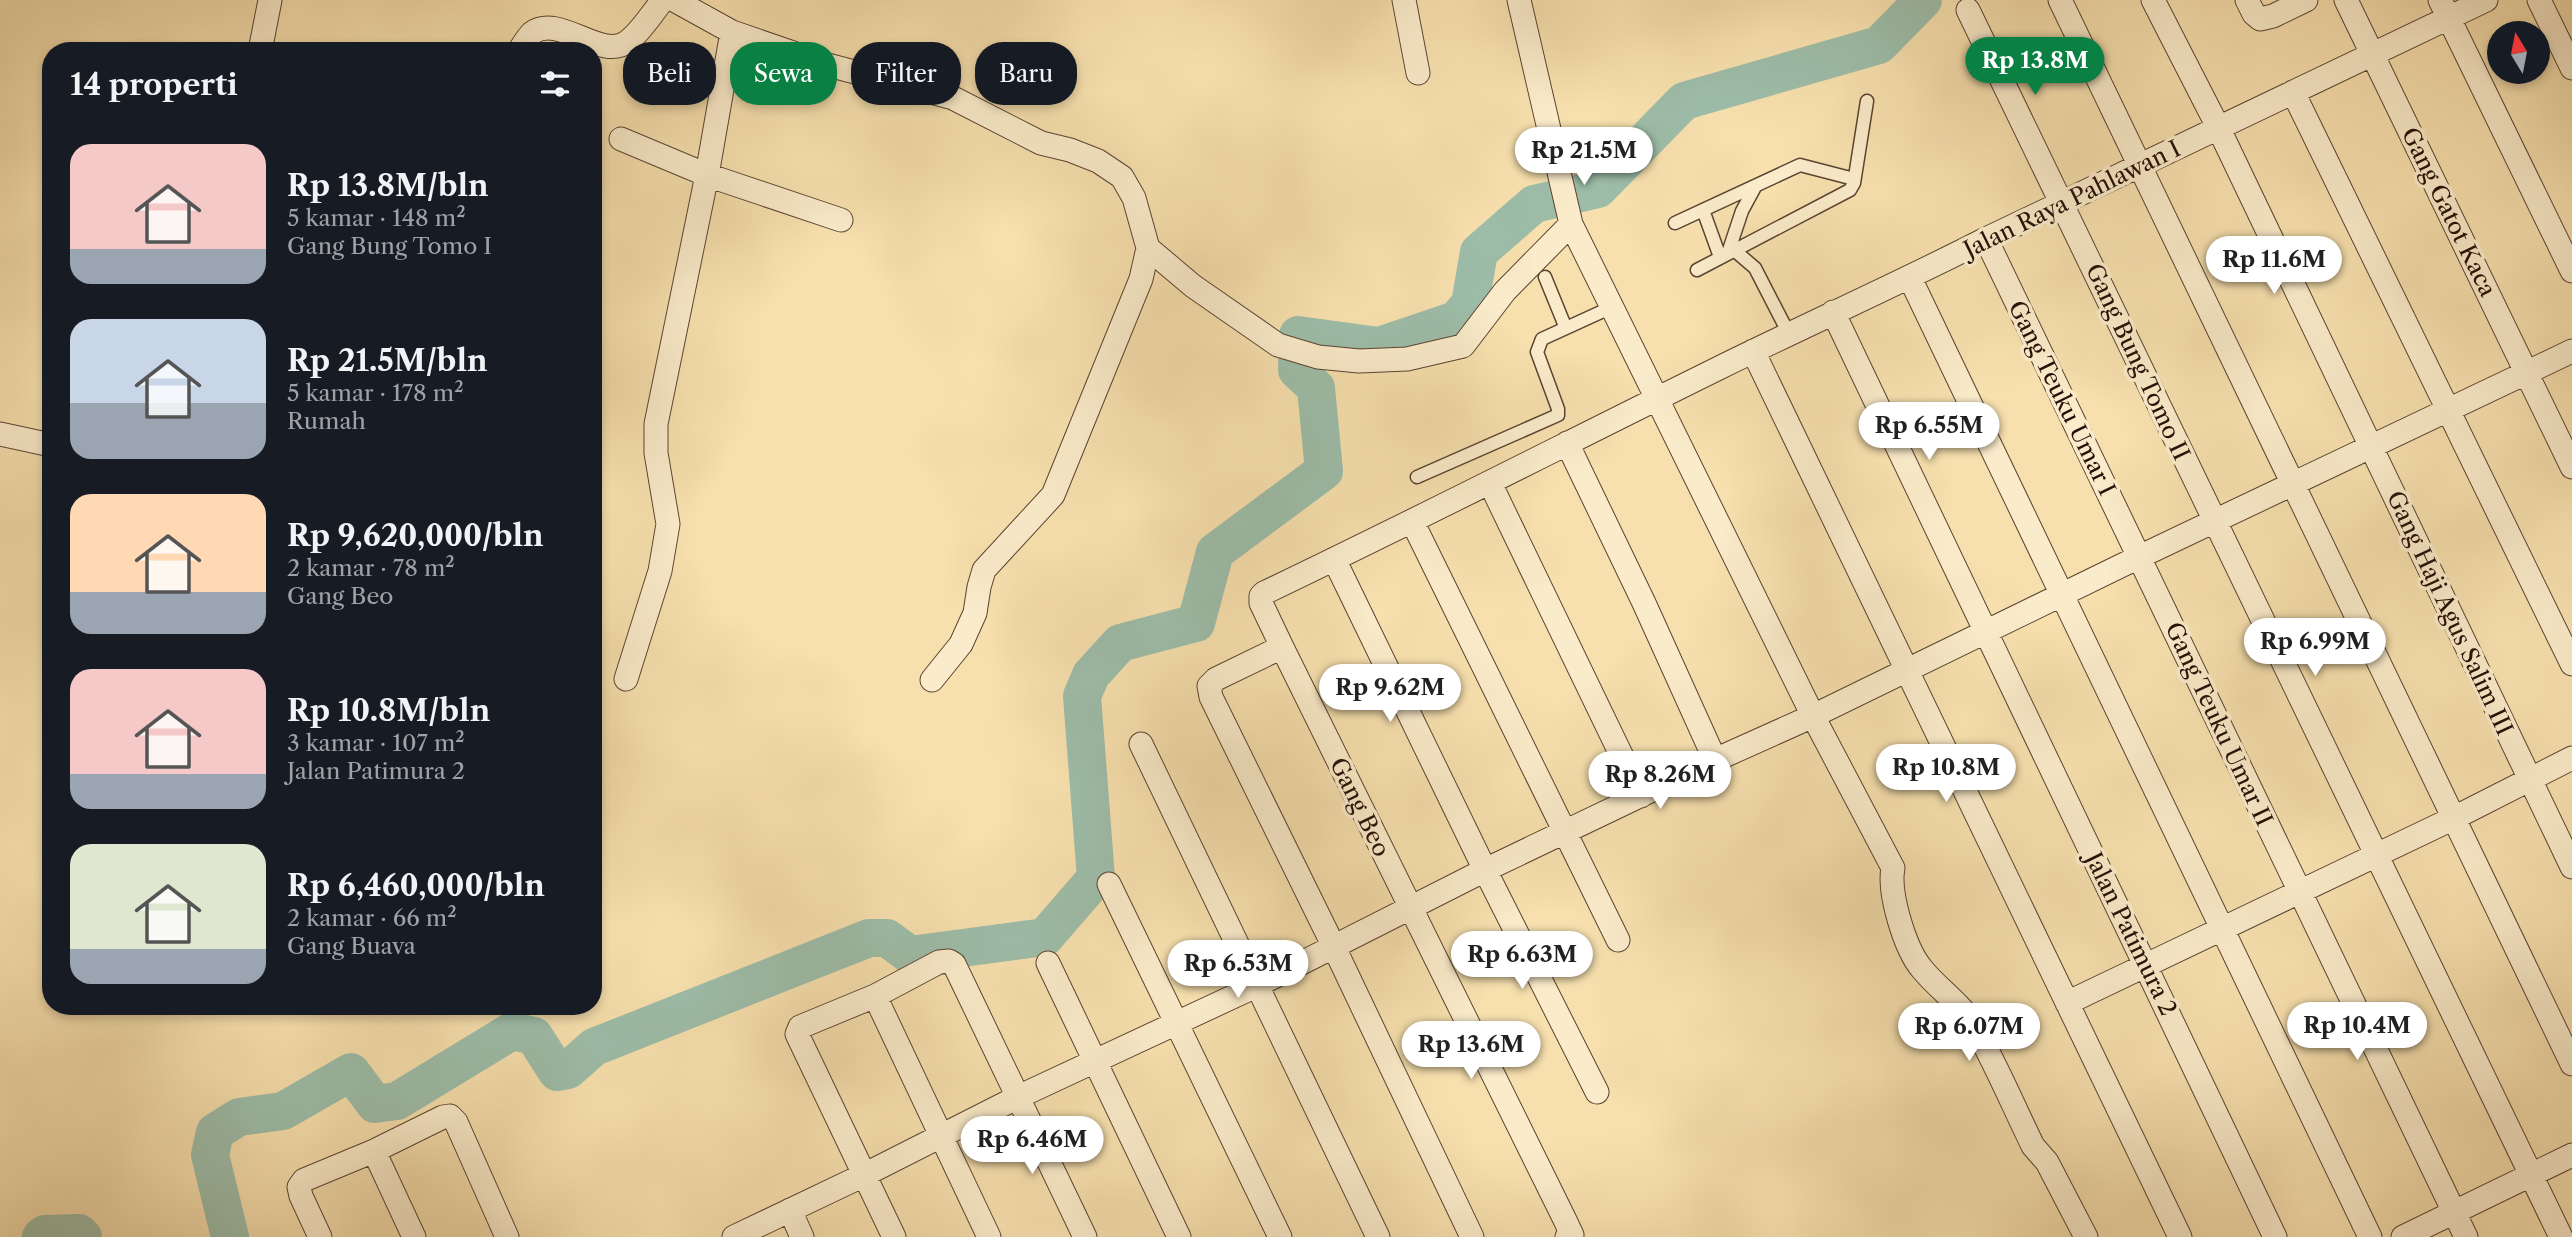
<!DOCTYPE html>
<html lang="id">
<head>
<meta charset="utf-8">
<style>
  body { margin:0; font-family:"Libre Caslon Text",serif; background:#242831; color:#f1f3f6; height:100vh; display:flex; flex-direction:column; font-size:26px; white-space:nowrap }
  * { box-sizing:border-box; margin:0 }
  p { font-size:23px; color:#9ea1a6 }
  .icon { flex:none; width:38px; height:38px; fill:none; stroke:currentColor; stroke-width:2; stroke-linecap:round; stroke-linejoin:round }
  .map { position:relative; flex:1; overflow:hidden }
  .sheet { position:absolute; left:42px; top:42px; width:560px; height:973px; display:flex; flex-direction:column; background:#171b24; border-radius:28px; box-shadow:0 4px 10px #0003 }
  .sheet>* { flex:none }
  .hud { position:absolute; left:623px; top:42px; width:665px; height:63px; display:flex; gap:14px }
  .needle { width:46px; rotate:350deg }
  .controls { position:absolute; left:2487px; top:21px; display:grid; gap:14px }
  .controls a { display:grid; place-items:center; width:63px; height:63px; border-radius:50%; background:#171b24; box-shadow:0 4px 10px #0003; font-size:35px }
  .price { position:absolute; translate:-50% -60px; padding:0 16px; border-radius:24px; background:#fff; color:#222; font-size:23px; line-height:46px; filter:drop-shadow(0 2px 4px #0008) }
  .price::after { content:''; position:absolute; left:50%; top:42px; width:21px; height:16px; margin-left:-10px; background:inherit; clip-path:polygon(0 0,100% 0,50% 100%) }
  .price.active { background:#0b8043; color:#fff }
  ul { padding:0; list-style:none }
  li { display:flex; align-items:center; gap:21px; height:175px; padding:0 28px }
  li span { display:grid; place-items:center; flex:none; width:196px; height:140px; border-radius:21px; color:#555 }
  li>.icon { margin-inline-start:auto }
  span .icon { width:84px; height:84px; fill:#fffc; stroke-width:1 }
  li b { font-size:30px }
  h2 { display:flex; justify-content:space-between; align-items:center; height:84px; padding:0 28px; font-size:30px }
  .chip { padding:0 24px; border-radius:28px; background:#171b24; box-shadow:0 4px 10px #0003; font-size:24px; line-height:63px }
  .chip.active { background:#0b8043; color:#fff }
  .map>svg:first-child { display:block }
</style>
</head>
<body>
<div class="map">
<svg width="2572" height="1237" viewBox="0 0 2572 1237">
  <rect width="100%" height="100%" fill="#f7e0ae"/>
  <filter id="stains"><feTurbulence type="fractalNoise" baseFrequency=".00286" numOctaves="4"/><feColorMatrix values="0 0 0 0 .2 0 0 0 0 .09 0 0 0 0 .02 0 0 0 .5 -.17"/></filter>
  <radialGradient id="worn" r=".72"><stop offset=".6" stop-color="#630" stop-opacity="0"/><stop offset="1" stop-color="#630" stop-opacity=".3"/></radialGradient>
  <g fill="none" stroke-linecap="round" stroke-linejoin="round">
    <!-- river -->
    <path stroke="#9dbda9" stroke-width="38" d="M41 1237 45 1234 79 1233 83 1237
      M230 1237 210 1155 215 1132 239 1117 283 1111 351 1072 375 1104 397 1101 512 1031 534 1036 557 1072 568 1070 594 1047 869 938H887L910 955 1045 937 1096 878 1082 696 1091 675 1120 643 1196 623 1215 552 1324 471 1316 388 1297 370 1298 335 1379 346 1456 320 1470 304 1479 252 1534 204 1598 189 1684 101 1879 45 1923 0"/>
    <defs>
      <path id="service" d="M1703 210 1720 257
        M1675 223 1800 165 1854 179
        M1734 250 1755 268 1789 334
        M1728 253 1742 211 1755 187
        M1697 270 1850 190 1854 183 1867 101
        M1545 277 1565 326
        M1417 477 1558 415V409L1537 352 1542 339 1612 307"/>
      <path id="minor" d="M674 0 732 32 828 65 953 98 1041 143 1070 150 1098 161 1122 177 1134 198 1148 248 1193 286 1278 345 1318 357 1359 361 1407 359 1463 346 1505 291 1571 224
        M1404 0 1418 73
        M1519 0 1571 224 1813 716 1893 868C1888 893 1905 949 1922 969 1939 990 1963 1005 1976 1029 1997 1067 2014 1107 2033 1146L2047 1162 2086 1237
        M2060 0 2572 1064
        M2153 0 2218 127 2572 867
        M2247 0 2254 14 2260 19 2273 16 2306 0
        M2346 0 2572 467
        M2440 0 2572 271
        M2539 0 2572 68
        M1968 10 2561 1237
        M260 51 270 0
        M519 51C523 45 527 38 532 33 559 13 601 61 627 42 641 32 652 13 663 0
        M2293 92 2572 664
        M621 139 707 175 841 220
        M1986 239 2466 1237
        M1910 278 2370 1237
        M1833 312 2275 1237
        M1753 351 2180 1237
        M0 434 51 445
        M1567 443 1644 603 1715 760
        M1490 483 1641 796
        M1412 521 1618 940
        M1334 559 1485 870 1597 1092
        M1282 647 1216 679 1209 686 1211 697 1333 945 1472 1237
        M626 679 660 571 668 524 656 453V424L707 175 732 32
        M932 680 961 644 975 613 979 587 984 570 1053 495 1141 279 1148 248
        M1141 744 1378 1237
        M1109 884 1280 1237
        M1048 963 1179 1237
        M875 996 989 1237
        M2067 1003 2454 818 2572 758
        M374 1151 414 1237
        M790 1210 802 1237
        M320 1237 301 1196 299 1187 304 1180 374 1151 443 1117 450 1116 456 1122 507 1237
        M734 1237 864 1175 1018 1097 1256 986 1485 870 1715 760 1813 716 2139 557 2572 351
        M894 1237 797 1034 800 1027 875 996 939 962 949 961 954 964 1085 1237
        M1567 1237 1572 1235 1565 1220 1282 647 1261 603V596L1264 593C1417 520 1567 443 1719 368 1808 324 1898 284 1986 239L2486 0
        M2403 1237 2572 1155"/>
    </defs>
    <!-- service casing -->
    <use href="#service" stroke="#5a4331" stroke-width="15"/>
    <!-- minor casing -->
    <use href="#minor" stroke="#5a4331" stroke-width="25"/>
    <!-- service -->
    <use href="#service" stroke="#faebca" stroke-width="12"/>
    <!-- minor -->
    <use href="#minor" stroke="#faebca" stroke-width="23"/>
  </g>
  <g text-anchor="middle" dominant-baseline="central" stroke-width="7" stroke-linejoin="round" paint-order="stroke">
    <!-- street labels -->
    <g font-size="23" fill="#260f07" stroke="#faebca">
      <text transform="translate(2072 199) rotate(-26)">Jalan Raya Pahlawan I</text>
      <text transform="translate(2449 212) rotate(64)">Gang Gatot Kaca</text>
      <text transform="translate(2138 362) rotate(65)">Gang Bung Tomo II</text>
      <text transform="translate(2062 398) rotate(64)">Gang Teuku Umar I</text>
      <text transform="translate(2450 613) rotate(65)">Gang Haji Agus Salim III</text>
      <text transform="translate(2219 724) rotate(65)">Gang Teuku Umar II</text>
      <text transform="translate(1360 807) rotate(64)">Gang Beo</text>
      <text transform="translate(2131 934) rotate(64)">Jalan Patimura 2</text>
    </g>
  </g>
  <rect width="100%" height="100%" filter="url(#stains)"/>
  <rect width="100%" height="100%" fill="url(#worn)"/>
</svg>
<div class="controls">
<a><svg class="needle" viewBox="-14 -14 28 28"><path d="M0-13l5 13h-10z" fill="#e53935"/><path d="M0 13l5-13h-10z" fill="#9ea1a6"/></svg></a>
</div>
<b class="price active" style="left:2035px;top:97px">Rp 13.8M</b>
<b class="price" style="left:1584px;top:187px">Rp 21.5M</b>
<b class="price" style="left:2274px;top:296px">Rp 11.6M</b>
<b class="price" style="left:1929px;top:462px">Rp 6.55M</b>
<b class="price" style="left:2315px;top:678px">Rp 6.99M</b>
<b class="price" style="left:1390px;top:724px">Rp 9.62M</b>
<b class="price" style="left:1946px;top:804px">Rp 10.8M</b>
<b class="price" style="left:1660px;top:811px">Rp 8.26M</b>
<b class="price" style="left:1522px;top:991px">Rp 6.63M</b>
<b class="price" style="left:1238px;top:1000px">Rp 6.53M</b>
<b class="price" style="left:2357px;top:1062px">Rp 10.4M</b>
<b class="price" style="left:1969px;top:1063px">Rp 6.07M</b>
<b class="price" style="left:1471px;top:1081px">Rp 13.6M</b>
<b class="price" style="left:1032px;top:1176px">Rp 6.46M</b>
<div class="hud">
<a class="chip">Beli</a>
<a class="chip active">Sewa</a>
<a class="chip">Filter</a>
<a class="chip">Baru</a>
</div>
<section class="sheet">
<h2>14 properti<svg class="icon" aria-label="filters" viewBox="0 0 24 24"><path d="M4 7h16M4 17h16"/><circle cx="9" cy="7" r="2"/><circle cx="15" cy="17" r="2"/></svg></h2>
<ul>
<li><span style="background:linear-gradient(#f6c9c9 75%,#9aa5b1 0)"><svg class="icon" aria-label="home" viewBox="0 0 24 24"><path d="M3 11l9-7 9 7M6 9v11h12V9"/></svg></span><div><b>Rp 13.8M/bln</b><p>5 kamar · 148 m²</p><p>Gang Bung Tomo I</p></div></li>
<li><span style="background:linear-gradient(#c9d6e8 60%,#9aa5b1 0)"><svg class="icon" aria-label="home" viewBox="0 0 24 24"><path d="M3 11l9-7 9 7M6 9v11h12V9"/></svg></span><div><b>Rp 21.5M/bln</b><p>5 kamar · 178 m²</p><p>Rumah</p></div></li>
<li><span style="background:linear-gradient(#ffd9b3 70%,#9aa5b1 0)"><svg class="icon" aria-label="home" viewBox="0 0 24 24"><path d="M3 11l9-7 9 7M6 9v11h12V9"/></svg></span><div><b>Rp 9,620,000/bln</b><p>2 kamar · 78 m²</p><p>Gang Beo</p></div></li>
<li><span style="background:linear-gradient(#f6c9c9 75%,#9aa5b1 0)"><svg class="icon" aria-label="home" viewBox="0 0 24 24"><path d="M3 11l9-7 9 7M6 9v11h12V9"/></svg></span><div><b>Rp 10.8M/bln</b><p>3 kamar · 107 m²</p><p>Jalan Patimura 2</p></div></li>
<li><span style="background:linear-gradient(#dfe7d0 75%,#9aa5b1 0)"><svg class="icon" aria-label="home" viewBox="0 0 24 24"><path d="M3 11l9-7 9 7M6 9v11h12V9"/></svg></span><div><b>Rp 6,460,000/bln</b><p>2 kamar · 66 m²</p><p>Gang Buava</p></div></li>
</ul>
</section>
</div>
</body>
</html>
